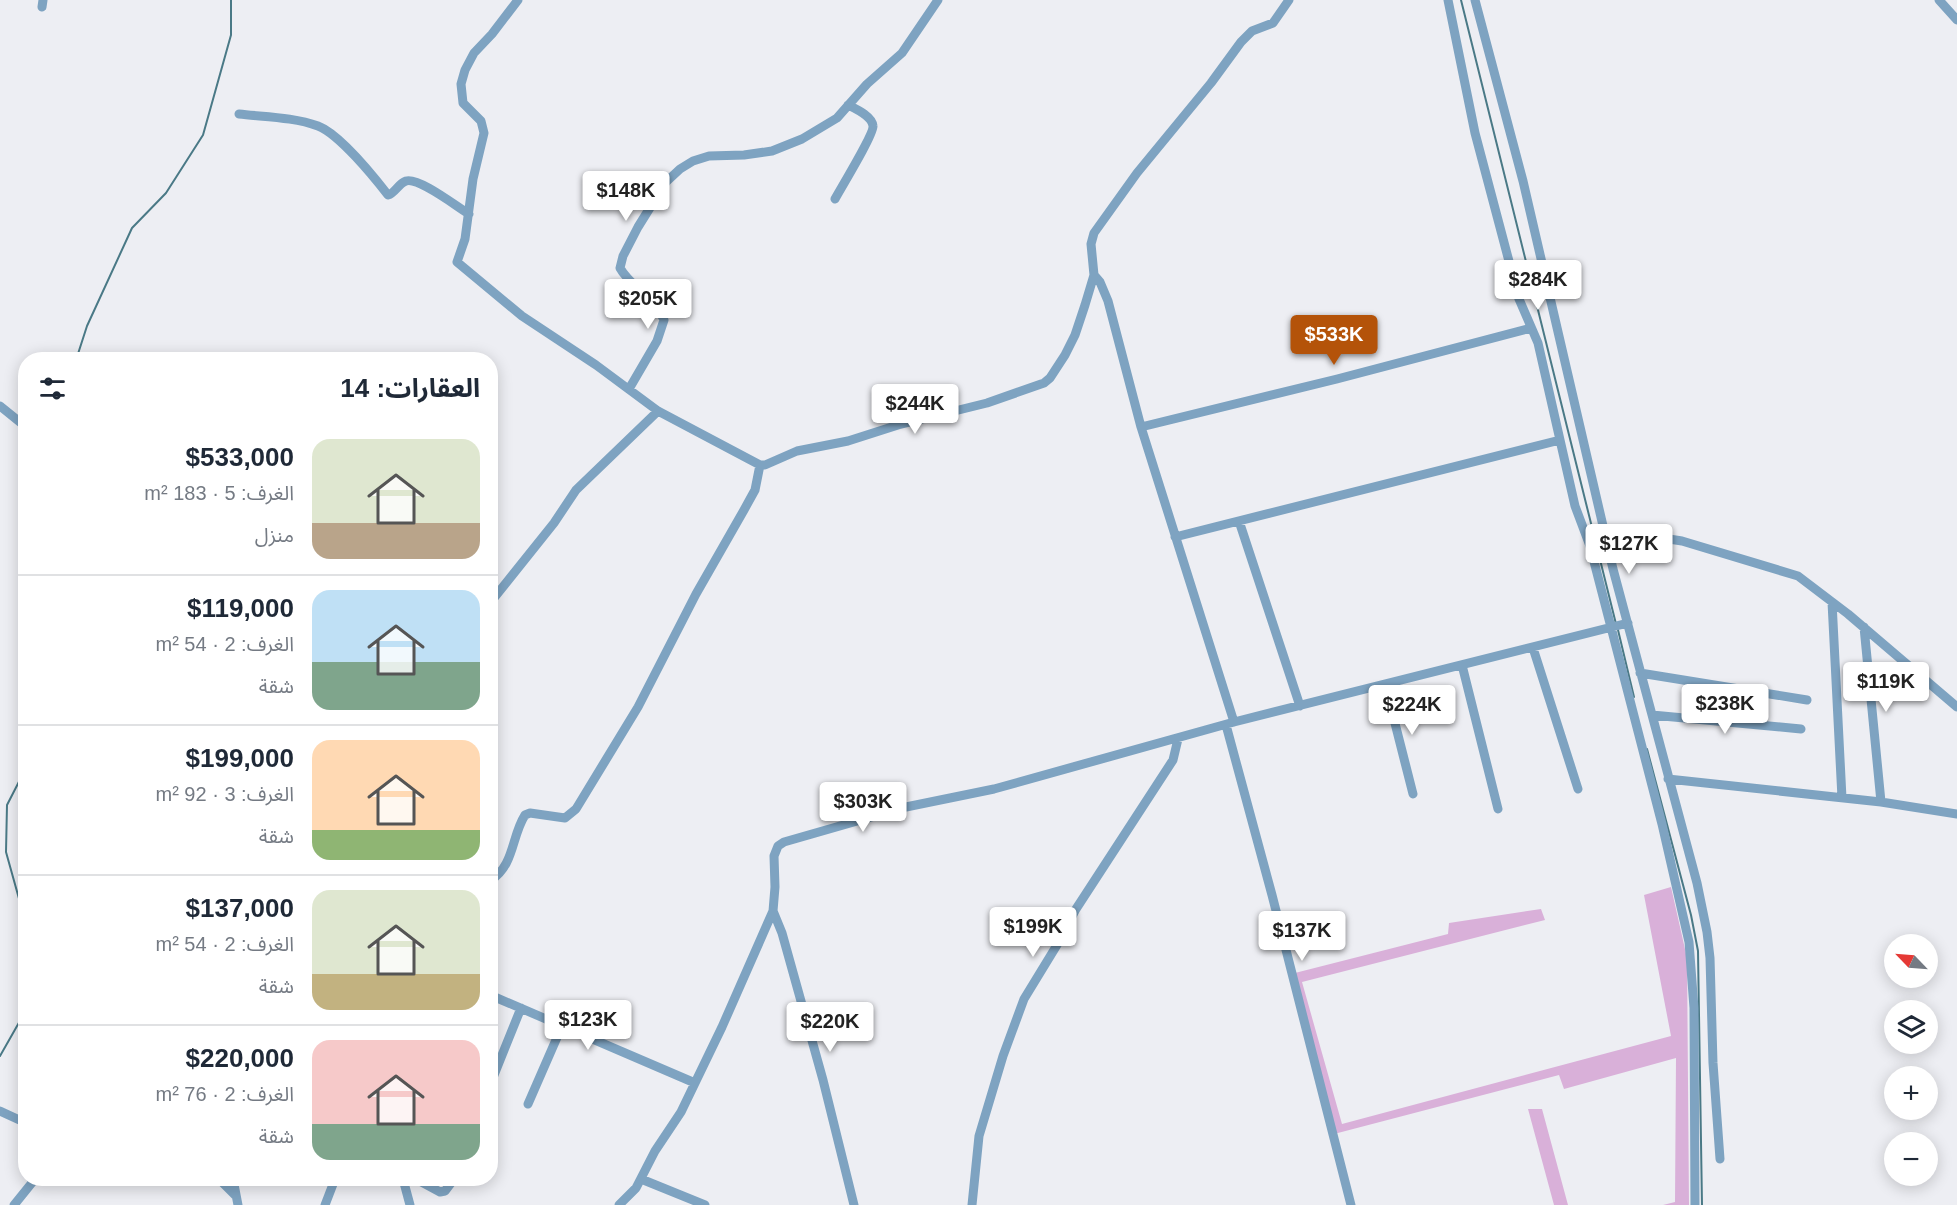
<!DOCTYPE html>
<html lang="ar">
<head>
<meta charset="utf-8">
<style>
  body { margin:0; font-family:Arial,"Noto Sans Arabic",sans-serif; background:#f2f2f3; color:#1f2937; direction:rtl; height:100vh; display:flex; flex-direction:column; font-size:22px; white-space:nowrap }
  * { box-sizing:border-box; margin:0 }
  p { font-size:20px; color:#747a83 }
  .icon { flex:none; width:33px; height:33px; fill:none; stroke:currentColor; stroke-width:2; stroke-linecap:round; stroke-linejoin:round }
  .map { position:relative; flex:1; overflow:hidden; direction:ltr }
  .sheet { position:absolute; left:18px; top:352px; width:480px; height:834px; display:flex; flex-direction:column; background:#fff; border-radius:24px; box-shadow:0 3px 15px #0003; direction:rtl }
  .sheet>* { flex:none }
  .needle { width:39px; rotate:295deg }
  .tools { position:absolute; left:1884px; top:934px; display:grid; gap:12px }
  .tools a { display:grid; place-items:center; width:54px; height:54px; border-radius:50%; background:#fff; box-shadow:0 3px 15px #0003; font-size:30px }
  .price { position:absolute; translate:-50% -51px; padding:0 14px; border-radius:6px; background:#fff; color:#222; font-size:20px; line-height:39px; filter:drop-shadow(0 2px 3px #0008) }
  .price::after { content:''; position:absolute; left:50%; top:36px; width:18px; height:14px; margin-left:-9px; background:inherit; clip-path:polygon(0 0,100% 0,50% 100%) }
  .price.current { background:#b45309; color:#fff }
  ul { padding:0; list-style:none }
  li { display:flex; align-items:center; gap:18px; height:150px; padding:0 18px }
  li+li { border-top:2px solid #e0e1e3 }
  li span { display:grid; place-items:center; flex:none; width:168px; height:120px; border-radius:18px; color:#555 }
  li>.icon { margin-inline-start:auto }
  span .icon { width:72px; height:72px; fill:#fffc; stroke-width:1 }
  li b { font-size:26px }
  h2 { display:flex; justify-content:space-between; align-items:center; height:72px; padding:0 18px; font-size:26px }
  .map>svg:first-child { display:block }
</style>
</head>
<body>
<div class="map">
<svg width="1957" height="1205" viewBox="0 0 1957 1205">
  <rect width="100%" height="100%" fill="#edeef3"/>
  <!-- forest -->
  <path fill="#d9b0d9" d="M1671 887 1687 958 1689 1205H1663L1675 1202 1676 1058 1564 1089 1559 1075 1334 1134 1291 974 1448 934 1449 923 1541 909 1545 920 1302 982 1342 1124 1671 1036 1644 895Z
    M1528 1109H1542L1568 1205H1554Z"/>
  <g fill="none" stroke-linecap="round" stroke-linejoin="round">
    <!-- stream -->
    <path stroke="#4a7986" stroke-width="2" d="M1461 0 1616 624
      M76 360 87 326 132 228 166 193 203 135 231 35V0
      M1618 630 1634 697
      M1647 749 1691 915 1698 951 1702 1205
      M0 1056 25 1012 23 913 6 852 7 805 26 768"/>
    <!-- street -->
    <path stroke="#7ea3c1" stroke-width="9" d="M518 0 492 34 474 53 465 70 461 84 463 103 481 121 484 133 473 179 465 239 457 262 522 316 596 365 658 411 760 465H765L797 451 848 441 898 425 987 403 1044 383 1050 378 1065 355 1075 335 1085 305 1094 275 1091 244 1094 233 1137 173 1211 83 1241 42 1252 31 1273 23 1289 0
      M1448 0 1475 133 1519 299 1538 343 1575 506 1590 546 1662 824 1689 942 1694 1008 1695 1205
      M1475 0 1523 181 1613 569 1697 883 1707 932 1710 958 1713 1063 1720 1159
      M1939 0 1957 20
      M42 7 43 0
      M239 114C265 117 294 117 318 126 339 134 374 177 388 195 395 193 398 184 406 181 419 177 457 207 469 214
      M835 199C841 188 874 134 873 126 872 116 856 109 848 105
      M1094 275 1100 282 1108 301 1141 427 1234 722
      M629 389 657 341 664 320C656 298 631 288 620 268L623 256 638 227 666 182 680 169 693 161 709 156 744 155 772 151 802 139 837 118 867 84 902 53 938 0
      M0 406 26 427
      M1141 427 1337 379 1531 328
      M1239 521 1300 706
      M1604 529 1682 541 1798 576 1848 614 1957 707
      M1175 537 1560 440
      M1832 602 1842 798
      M490 603 554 523 576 490 658 411
      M1864 627 1881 802
      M1533 648 1578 789
      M1462 665 1498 809
      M1640 673 1807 700
      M1385 684 1413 794
      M1652 715 1801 729
      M1226 725 1272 895 1351 1205
      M1668 779 1881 802 1957 814
      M490 881C515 865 511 837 525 815L530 813 565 818 576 809 638 707 696 594 744 510 755 490 760 465
      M773 911 782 933 823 1080 854 1205
      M490 995 695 1083
      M490 1085 521 1008
      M528 1104 562 1026
      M0 1111 26 1123
      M219 1179 236 1196
      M233 1179 238 1205
      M403 1179 410 1205
      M416 1179 440 1192 445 1191 454 1179
      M641 1179 705 1205
      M14 1205 35 1179
      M325 1205 335 1179
      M619 1205 636 1188 655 1151 681 1112 722 1027 773 911 775 887 774 856 778 846 784 842 906 807 994 789 1234 722 1628 623
      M972 1205 979 1136 1003 1056 1024 999 1057 945 1076 909 1173 760 1178 739"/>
  </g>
</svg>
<div class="tools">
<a><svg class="needle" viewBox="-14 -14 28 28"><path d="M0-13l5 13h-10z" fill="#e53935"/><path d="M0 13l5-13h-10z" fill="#747a83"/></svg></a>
<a><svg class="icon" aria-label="layers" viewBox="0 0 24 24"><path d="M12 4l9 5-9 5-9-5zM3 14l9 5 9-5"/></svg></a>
<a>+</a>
<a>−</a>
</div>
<b class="price" style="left:626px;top:222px">$148K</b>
<b class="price" style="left:1538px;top:311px">$284K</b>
<b class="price" style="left:648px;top:330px">$205K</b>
<b class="price current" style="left:1334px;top:366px">$533K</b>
<b class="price" style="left:915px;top:435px">$244K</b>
<b class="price" style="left:1629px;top:575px">$127K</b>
<b class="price" style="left:1886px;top:713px">$119K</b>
<b class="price" style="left:1725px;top:735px">$238K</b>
<b class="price" style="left:1412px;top:736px">$224K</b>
<b class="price" style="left:863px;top:833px">$303K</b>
<b class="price" style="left:1033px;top:958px">$199K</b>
<b class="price" style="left:1302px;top:962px">$137K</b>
<b class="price" style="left:588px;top:1051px">$123K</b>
<b class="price" style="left:830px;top:1053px">$220K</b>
<section class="sheet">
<h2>العقارات: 14<svg class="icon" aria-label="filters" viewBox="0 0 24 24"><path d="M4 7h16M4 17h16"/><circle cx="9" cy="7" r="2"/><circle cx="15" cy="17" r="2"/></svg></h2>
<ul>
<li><span style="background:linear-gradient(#dfe7d0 70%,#b9a48a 0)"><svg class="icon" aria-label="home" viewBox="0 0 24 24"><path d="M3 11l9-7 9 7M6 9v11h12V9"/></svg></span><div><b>$533,000</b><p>الغرف: 5 · 183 m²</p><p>منزل</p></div></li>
<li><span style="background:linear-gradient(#bfe0f5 60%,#7fa58c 0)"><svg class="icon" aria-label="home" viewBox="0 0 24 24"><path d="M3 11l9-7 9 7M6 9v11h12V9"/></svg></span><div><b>$119,000</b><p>الغرف: 2 · 54 m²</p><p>شقة</p></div></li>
<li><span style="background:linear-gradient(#ffd9b3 75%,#8fb573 0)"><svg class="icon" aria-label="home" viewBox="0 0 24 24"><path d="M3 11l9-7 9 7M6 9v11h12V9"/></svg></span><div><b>$199,000</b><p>الغرف: 3 · 92 m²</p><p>شقة</p></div></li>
<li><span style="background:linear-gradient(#dfe7d0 70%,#c2b280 0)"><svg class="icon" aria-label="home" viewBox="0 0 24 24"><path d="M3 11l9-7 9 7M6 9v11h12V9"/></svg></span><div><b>$137,000</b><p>الغرف: 2 · 54 m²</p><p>شقة</p></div></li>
<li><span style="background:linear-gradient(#f6c9c9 70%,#7fa58c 0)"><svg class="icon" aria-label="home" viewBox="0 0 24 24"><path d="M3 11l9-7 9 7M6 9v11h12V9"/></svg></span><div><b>$220,000</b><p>الغرف: 2 · 76 m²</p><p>شقة</p></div></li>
</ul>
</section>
</div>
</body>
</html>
